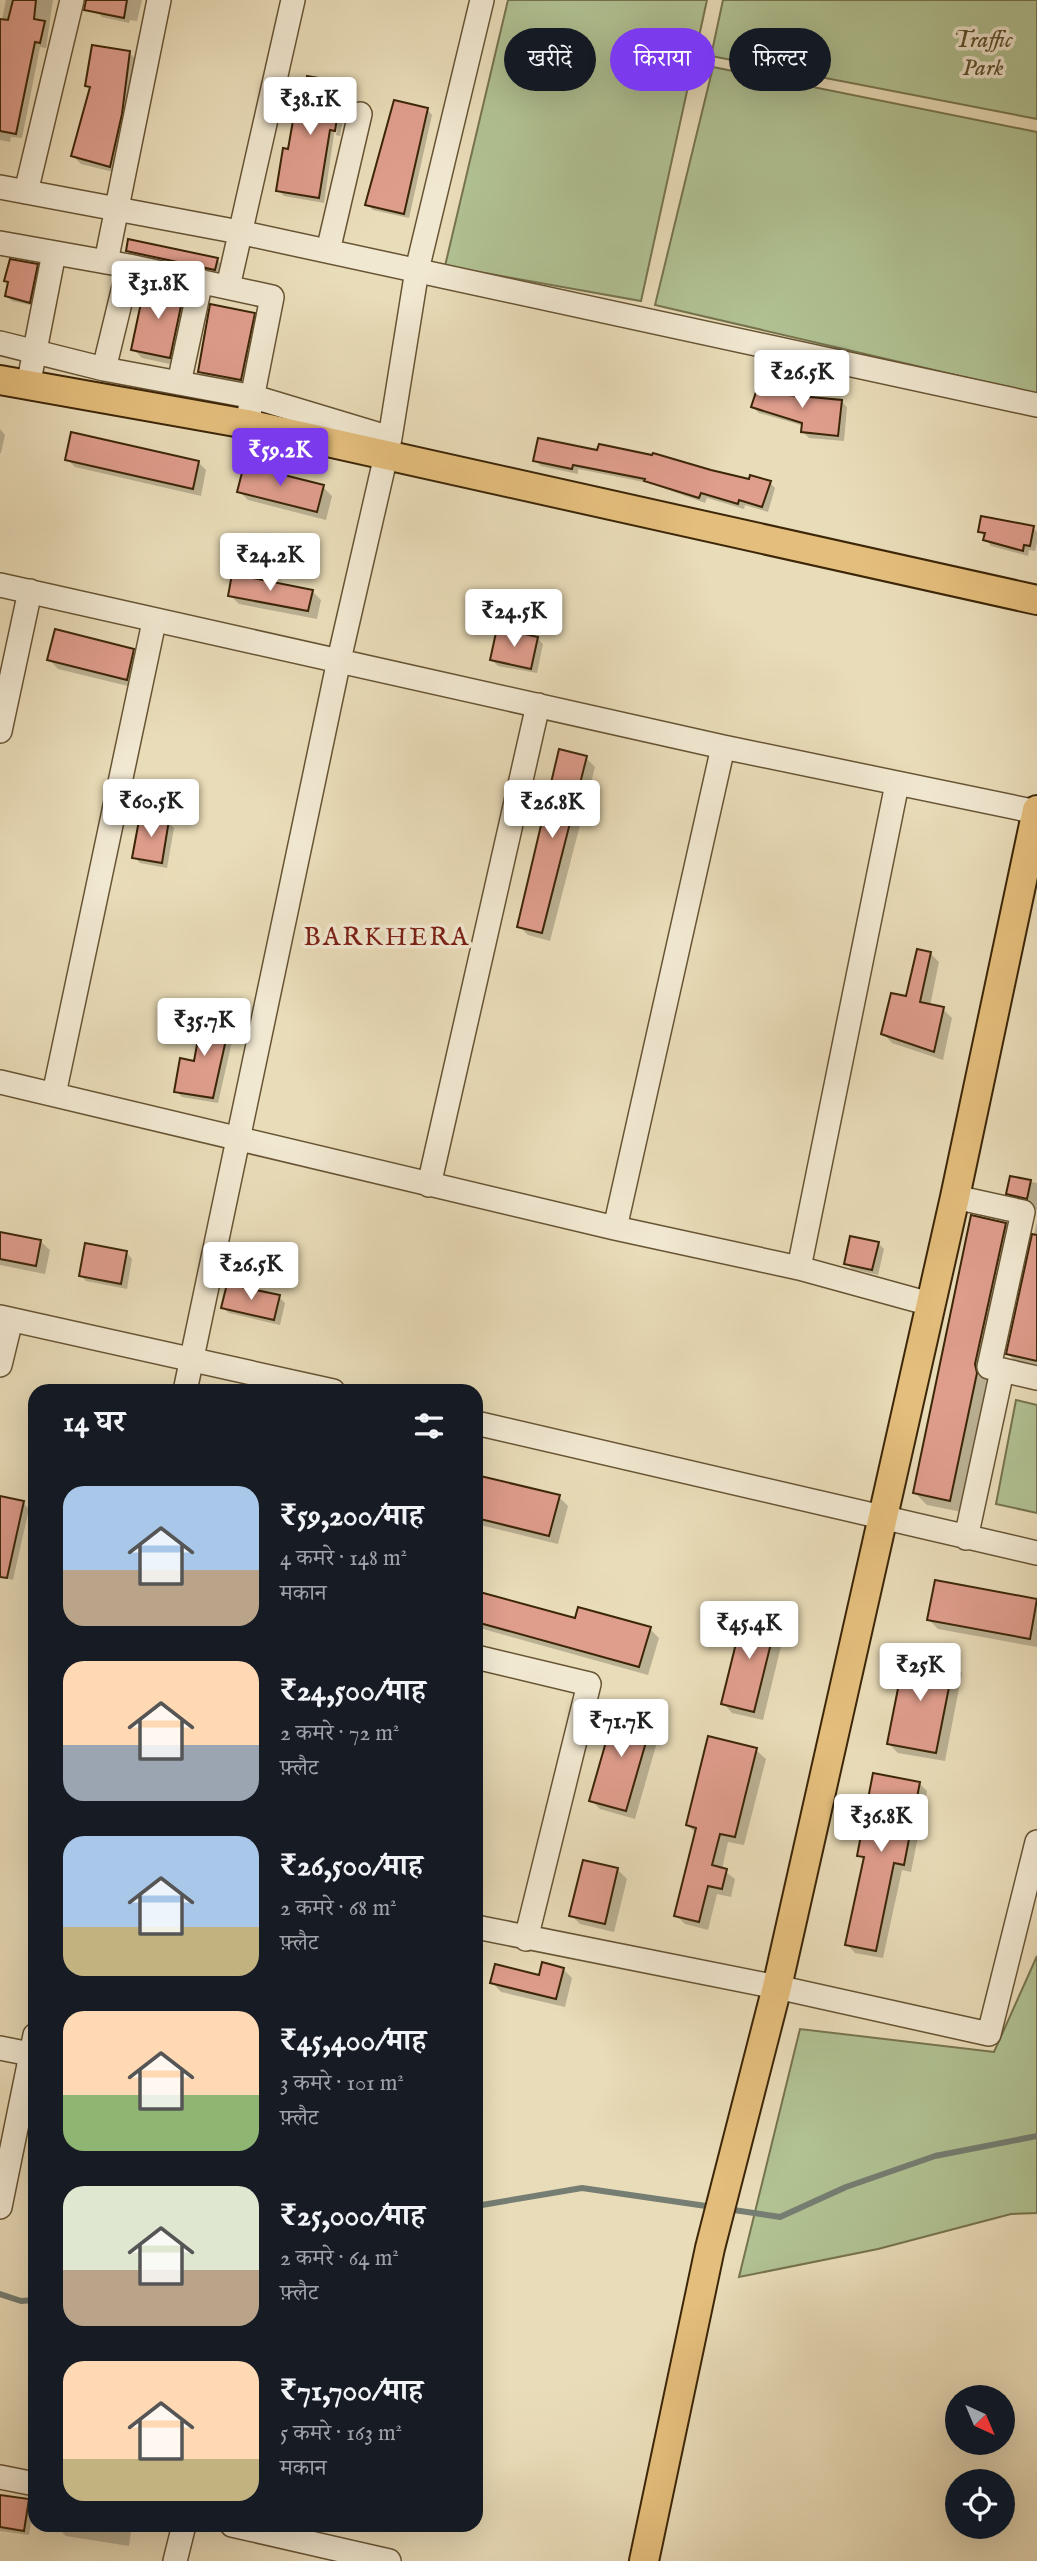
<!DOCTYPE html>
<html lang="hi">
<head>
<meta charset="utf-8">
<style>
  body { margin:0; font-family:"IM FELL English","Noto Serif Devanagari",serif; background:#20242c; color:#f1f3f6; height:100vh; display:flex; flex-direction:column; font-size:26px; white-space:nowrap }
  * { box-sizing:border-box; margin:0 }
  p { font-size:23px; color:#9ea1a6 }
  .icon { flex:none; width:38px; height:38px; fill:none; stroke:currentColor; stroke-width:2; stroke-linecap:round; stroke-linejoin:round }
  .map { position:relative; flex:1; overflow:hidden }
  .drawer { position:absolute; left:28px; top:1384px; width:455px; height:1148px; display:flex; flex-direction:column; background:#171b24; border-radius:21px; box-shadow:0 7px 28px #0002 }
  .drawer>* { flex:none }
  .guide { position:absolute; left:504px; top:28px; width:427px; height:63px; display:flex; gap:14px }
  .needle { width:46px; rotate:136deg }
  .buttons { position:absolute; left:945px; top:2385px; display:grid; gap:14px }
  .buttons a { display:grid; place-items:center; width:70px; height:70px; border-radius:50%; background:#171b24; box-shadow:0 7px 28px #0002; font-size:35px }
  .price { position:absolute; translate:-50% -60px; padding:0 16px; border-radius:7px; background:#fff; color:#222; font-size:23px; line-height:46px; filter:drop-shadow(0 2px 4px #0008) }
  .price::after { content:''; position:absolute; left:50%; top:42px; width:21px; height:16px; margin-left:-10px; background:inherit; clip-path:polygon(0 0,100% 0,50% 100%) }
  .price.current { background:#7c3aed; color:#fff }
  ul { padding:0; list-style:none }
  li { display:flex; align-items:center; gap:21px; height:175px; padding:0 35px }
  li span { display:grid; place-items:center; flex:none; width:196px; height:140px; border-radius:21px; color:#555 }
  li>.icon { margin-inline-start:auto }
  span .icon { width:84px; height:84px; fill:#fffc; stroke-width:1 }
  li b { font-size:30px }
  h2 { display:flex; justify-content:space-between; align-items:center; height:84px; padding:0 35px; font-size:30px }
  .tag { padding:0 24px; border-radius:32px; background:#171b24; box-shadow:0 7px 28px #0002; font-size:24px; line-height:63px }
  .tag.current { background:#7c3aed; color:#fff }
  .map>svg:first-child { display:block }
</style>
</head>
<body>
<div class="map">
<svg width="1037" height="2561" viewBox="0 0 1037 2561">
  <rect width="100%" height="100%" fill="#e9dcb8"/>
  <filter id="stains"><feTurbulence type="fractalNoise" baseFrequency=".00286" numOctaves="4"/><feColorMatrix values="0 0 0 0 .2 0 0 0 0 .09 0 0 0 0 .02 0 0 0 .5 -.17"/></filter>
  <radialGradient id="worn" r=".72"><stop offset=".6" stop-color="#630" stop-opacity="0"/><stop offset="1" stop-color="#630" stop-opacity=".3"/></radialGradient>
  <!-- green -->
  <path fill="#b1c293" stroke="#76744e" stroke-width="2" d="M508 0H707L641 301 445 266Z
    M723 0H1037V119L711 56Z
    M713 67 1037 132V394L655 305Z
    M1016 1400 1037 1405V1513L996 1504Z
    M1037 1956V2213L1011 2214 878 2249 739 2277 800 2029 994 2052Z"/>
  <!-- shadow -->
  <path fill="#0003" d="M6 0H53L46 48 40 47 22 138 11 137 10 142 0 140V30Z
    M95 0H142L137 21 130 20 129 23 102 17 97 11Z
    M129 53 137 60 117 173 81 164 73 156 91 89 87 86Z
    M342 83 348 89 340 136 336 135 344 86H341L324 203 284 196 278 190 290 151Z
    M427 109 432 115 409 218 373 210 367 204Z
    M128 251 217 260 222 265 220 274 133 256Z
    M37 266 42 270 35 306 12 301 7 296 10 284 6 280Z
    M183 294 192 303 179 366 142 358 133 349Z
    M254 315 263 324 250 388 209 381 200 372Z
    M789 397 842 402 847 407 844 441 809 438 803 432 804 426 759 413 753 407Z
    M0 429 5 435 1 453H0Z
    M67 459 198 462 206 470 201 496 75 467Z
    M535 460 770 483 775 488 768 512 745 505 744 509 707 498 705 503 649 483 578 469V474L541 466Z
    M323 487 332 496 326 520 248 500 239 491Z
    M1033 528 1037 532V543L1035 551 1029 550 1028 556 991 546 980 531Z
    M312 591 321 600 317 619 239 604 230 595Z
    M537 638 543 644 537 673 498 666 492 660Z
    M133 651 142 660 136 688 58 669 49 659Z
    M586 758 595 767 550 941 528 935 519 926Z
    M168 822 174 828 167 868 140 863 134 857Z
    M930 953 939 962 930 1006 943 1009 952 1018 943 1060 892 1043 883 1033 907 998Z
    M230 1018 236 1024 218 1103 182 1097 176 1091Z
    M1012 1178 1037 1183V1210L1018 1204 1008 1193Z
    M1037 1221V1368L1018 1364 1008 1354Z
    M1005 1224 1018 1236 987 1377 988 1387 962 1512 927 1505 914 1492Z
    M0 1233 40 1241 50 1250 45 1274 0 1265Z
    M878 1243 884 1249 878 1275 852 1269 846 1263Z
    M127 1253 132 1259 127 1289 86 1281 81 1276Z
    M279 1297 285 1303 280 1325 229 1313 223 1308Z
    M476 1477 559 1497 568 1506 558 1544 476 1524Z
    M23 1503 29 1509 13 1580 0 1577V1509Z
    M937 1583 1037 1601V1647L938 1629 929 1620Z
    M476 1592 576 1620 650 1629 659 1638 648 1675 476 1627Z
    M776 1621 785 1630 763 1720 732 1713 723 1703Z
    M953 1664 962 1673 945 1761 898 1753 889 1744Z
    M652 1719 661 1728 635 1819 600 1809 591 1800Z
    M756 1750 766 1759 744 1845 728 1842 722 1869 735 1879 731 1897 717 1894 708 1930 685 1924 676 1915 697 1834 687 1825Z
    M919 1783 927 1791 911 1872 902 1870 883 1958 855 1953 847 1944 865 1861 859 1855Z
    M584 1862 618 1870 627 1879 614 1932 580 1924 571 1915Z
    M563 1969 572 1978 565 2007 501 1992 492 1982 540 1977Z
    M0 2497 28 2501 34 2507 29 2535 0 2531Z
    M60 2525H132L129 2546 66 2536 60 2530Z"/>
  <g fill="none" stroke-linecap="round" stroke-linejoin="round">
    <!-- stream -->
    <path stroke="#767e73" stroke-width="6" d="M476 2206 582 2188 713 2207
      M727 2209 780 2217 846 2187 935 2156 1037 2136
      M0 2294 21 2301 35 2300"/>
  </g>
  <!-- building -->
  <path fill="#df9d8c" stroke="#3c2608" stroke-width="2" d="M13 0H36L34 19 45 21 40 43 35 42 16 134 0 131V19L8 20Z
    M86 0H127L124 18 84 10Z
    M92 45 130 51 122 114 110 167 71 156 90 87 85 86Z
    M307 76 343 82 335 131 330 130 319 198 276 191 283 148 288 149 300 81 306 82Z
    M394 100 428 108 404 214 365 205Z
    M128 239 218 258 215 270 126 251Z
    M10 259 38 264 30 303 5 296 8 282 4 281Z
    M145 284 184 292 170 358 131 350Z
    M210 304 255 313 241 380 198 372Z
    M758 386 789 395 842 400 838 436 801 432 802 423 751 407Z
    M71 432 199 461 193 489 65 460Z
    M538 438 597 450 599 444 652 455 653 453 711 470 749 479 750 475 771 481 762 507 739 500 738 504 701 493 699 498 644 481 645 479 573 465 572 469 533 461Z
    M244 465 324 485 317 512 237 492Z
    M981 516 1034 526 1030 546 1024 545 1023 551 983 540 985 533 978 532Z
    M232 574 313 590 308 611 228 596Z
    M497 628 538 637 531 669 490 660Z
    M55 629 134 649 127 680 47 660Z
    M559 749 587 756 542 933 517 927Z
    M140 815 169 820 162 863 132 858Z
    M917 949 931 952 920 1002 944 1007 934 1052 881 1034 891 993 906 996Z
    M203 1012 231 1017 213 1098 174 1092 180 1058 194 1061Z
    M1010 1176 1031 1180 1027 1199 1006 1194Z
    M971 1215 1006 1223 975 1364 977 1373 950 1501 913 1493Z
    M0 1232 41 1240 36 1266 0 1259Z
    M1032 1234 1037 1235V1361L1006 1354Z
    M850 1236 879 1242 872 1270 844 1264Z
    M85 1243 127 1251 121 1284 79 1276Z
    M227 1284 280 1295 274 1320 221 1308Z
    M476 1475 560 1495 549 1536 476 1518Z
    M0 1496 24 1501 7 1578 0 1577Z
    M935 1580 1037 1599 1030 1639 927 1620Z
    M476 1591 575 1618 578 1607 651 1627 639 1667 476 1622Z
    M744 1611 777 1619 754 1712 721 1704Z
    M905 1653 954 1662 936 1753 887 1744Z
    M616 1707 653 1718 626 1811 589 1801Z
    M708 1736 757 1748 735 1837 720 1834 712 1865 727 1869 722 1889 708 1886 699 1922 674 1916 696 1828 686 1825Z
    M873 1773 920 1782 904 1865 894 1863 876 1951 845 1945 864 1857 857 1856Z
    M583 1860 618 1868 605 1924 569 1916Z
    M542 1962 564 1968 556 1999 490 1983 495 1964 539 1975Z
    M0 2495 29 2499 24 2531 0 2527Z"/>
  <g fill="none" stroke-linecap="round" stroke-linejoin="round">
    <defs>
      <path id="minor" d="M0 187 239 232 1037 405
        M26 192 72 0
        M0 243 129 266 272 297 247 424
        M328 251 360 114
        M106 262 159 0
        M228 287 293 0
        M0 343 104 369 254 397 390 438
        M104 369 129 266
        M179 383 201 281
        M28 386 54 253
        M0 585 723 747 1037 812
        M0 731 30 591
        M0 1082 615 1228 799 1268 930 1304
        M54 1094 154 622
        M429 1185 538 705
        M955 1197 1023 1212 989 1367 1037 1378
        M615 1228 723 747
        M799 1268 897 784
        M0 1317 333 1391
        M0 1365 11 1320
        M185 1391 339 660 390 438 417 270 482 0
        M476 1423 1037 1553
        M966 1538 1002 1371
        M476 1657 589 1684 526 1939
        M476 1927 777 1987 989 2034 1037 1842
        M0 2048 30 2054
        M0 2207 35 2035
        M0 2477 35 2484
        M232 2525 389 2561
        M175 2561 184 2525"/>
      <path id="major" d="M0 380 247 424 1037 600
        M644 2561 710 2248 777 1987 955 1197 1037 810"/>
    </defs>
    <!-- minor casing -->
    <use href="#minor" stroke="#675434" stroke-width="26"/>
    <!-- major casing -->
    <use href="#major" stroke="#3c2608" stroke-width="32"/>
    <!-- minor -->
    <use href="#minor" stroke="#f1e8d1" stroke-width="23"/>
    <!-- major -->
    <use href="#major" stroke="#e4be7c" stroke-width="28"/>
  </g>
  <g text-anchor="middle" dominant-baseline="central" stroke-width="7" stroke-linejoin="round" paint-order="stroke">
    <!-- park labels -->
    <g font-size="24" font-style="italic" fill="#594d2b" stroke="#f1e8d1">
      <text x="983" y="40">Traffic<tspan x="983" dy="28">Park</tspan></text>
    </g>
    <!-- neighbourhood labels -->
    <g font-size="26" letter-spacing="2" fill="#7a1f14" stroke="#f1e8d1">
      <text x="387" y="937">BARKHERA</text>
    </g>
  </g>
  <rect width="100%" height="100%" filter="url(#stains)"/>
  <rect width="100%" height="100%" fill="url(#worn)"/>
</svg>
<div class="buttons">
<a><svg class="needle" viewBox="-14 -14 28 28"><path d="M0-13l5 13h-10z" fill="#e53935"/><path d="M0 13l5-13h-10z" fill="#9ea1a6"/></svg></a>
<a><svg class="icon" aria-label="locate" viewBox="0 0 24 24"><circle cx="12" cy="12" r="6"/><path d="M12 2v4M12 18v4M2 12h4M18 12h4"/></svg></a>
</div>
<b class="price" style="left:310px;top:137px">₹38.1K</b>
<b class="price" style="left:158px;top:321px">₹31.8K</b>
<b class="price" style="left:802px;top:410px">₹26.5K</b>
<b class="price current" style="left:280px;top:488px">₹59.2K</b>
<b class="price" style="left:270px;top:593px">₹24.2K</b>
<b class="price" style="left:514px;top:649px">₹24.5K</b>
<b class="price" style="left:151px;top:839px">₹60.5K</b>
<b class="price" style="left:552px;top:840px">₹26.8K</b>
<b class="price" style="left:204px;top:1058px">₹35.7K</b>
<b class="price" style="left:251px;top:1302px">₹26.5K</b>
<b class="price" style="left:749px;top:1661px">₹45.4K</b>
<b class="price" style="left:920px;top:1703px">₹25K</b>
<b class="price" style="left:621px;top:1759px">₹71.7K</b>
<b class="price" style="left:881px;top:1854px">₹36.8K</b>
<div class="guide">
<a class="tag">खरीदें</a>
<a class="tag current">किराया</a>
<a class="tag">फ़िल्टर</a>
</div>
<section class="drawer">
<h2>14 घर<svg class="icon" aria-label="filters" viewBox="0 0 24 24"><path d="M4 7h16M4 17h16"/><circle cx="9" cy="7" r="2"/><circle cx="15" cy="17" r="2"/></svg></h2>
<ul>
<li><span style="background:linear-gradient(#a9c7e8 60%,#b9a48a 0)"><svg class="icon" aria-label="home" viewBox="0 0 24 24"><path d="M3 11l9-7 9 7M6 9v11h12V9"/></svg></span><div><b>₹59,200/माह</b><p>4 कमरे · 148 m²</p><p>मकान</p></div></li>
<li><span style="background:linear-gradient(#ffd9b3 60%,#9aa5b1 0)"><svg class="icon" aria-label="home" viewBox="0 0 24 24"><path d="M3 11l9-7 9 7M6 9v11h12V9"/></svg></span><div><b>₹24,500/माह</b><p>2 कमरे · 72 m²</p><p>फ़्लैट</p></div></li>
<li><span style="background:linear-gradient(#a9c7e8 65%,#c2b280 0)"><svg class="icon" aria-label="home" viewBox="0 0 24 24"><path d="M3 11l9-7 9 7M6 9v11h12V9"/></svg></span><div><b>₹26,500/माह</b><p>2 कमरे · 68 m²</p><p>फ़्लैट</p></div></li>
<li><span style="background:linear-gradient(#ffd9b3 60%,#8fb573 0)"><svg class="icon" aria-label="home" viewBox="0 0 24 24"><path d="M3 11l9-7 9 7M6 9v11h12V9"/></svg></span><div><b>₹45,400/माह</b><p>3 कमरे · 101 m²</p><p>फ़्लैट</p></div></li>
<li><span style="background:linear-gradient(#dfe7d0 60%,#b9a48a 0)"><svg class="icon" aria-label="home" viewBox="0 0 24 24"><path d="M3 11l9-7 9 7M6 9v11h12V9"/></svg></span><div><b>₹25,000/माह</b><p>2 कमरे · 64 m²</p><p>फ़्लैट</p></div></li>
<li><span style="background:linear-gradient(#ffd9b3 70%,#c2b280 0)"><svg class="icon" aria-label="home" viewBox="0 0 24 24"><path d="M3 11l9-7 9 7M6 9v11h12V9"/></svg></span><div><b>₹71,700/माह</b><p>5 कमरे · 163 m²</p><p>मकान</p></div></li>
</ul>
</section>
</div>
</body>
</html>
